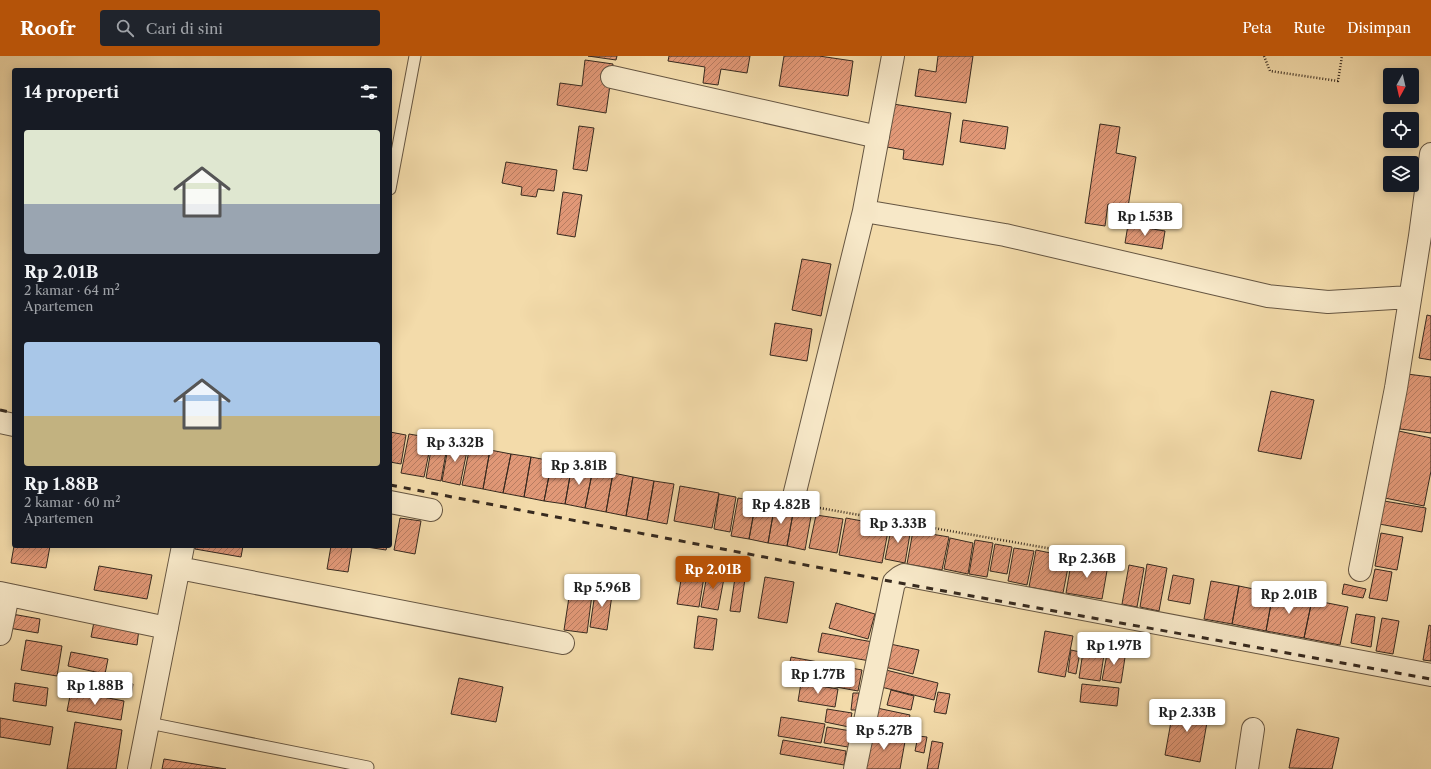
<!DOCTYPE html>
<html lang="id">
<head>
<meta charset="utf-8">
<style>
  body { margin:0; font-family:"Libre Caslon Text",serif; background:#20242c; color:#f1f3f6; height:100vh; display:flex; flex-direction:column; font-size:15px; white-space:nowrap }
  * { box-sizing:border-box; margin:0 }
  p { font-size:13px; color:#9ea1a6 }
  .icon { flex:none; width:22px; height:22px; fill:none; stroke:currentColor; stroke-width:2; stroke-linecap:round; stroke-linejoin:round }
  .map { position:relative; flex:1; overflow:hidden }
  .side { position:absolute; left:12px; top:12px; width:380px; height:480px; display:flex; flex-direction:column; background:#171b24; border-radius:4px; box-shadow:0 2px 10px #0003 }
  .side>* { flex:none }
  .needle { width:26px; rotate:188deg }
  .tools { position:absolute; left:1383px; top:12px; display:grid; gap:8px }
  .tools a { display:grid; place-items:center; width:36px; height:36px; border-radius:4px; background:#171b24; box-shadow:0 2px 10px #0003; font-size:20px }
  .price { position:absolute; translate:-50% -34px; padding:0 9px; border-radius:4px; background:#fff; color:#222; font-size:13px; line-height:26px; filter:drop-shadow(0 1px 2px #0008) }
  .price::after { content:''; position:absolute; left:50%; top:24px; width:12px; height:9px; margin-left:-6px; background:inherit; clip-path:polygon(0 0,100% 0,50% 100%) }
  .price.selected { background:#b45309; color:#fff }
  ul { padding:0; list-style:none }
  li { display:grid; align-content:center; gap:8px; height:212px; padding:0 12px }
  li span { display:grid; place-items:center; height:124px; border-radius:4px; color:#555 }
  li>.icon { margin-inline-start:auto }
  span .icon { width:72px; height:72px; fill:#fffc; stroke-width:1 }
  li b { font-size:17px }
  h2 { display:flex; justify-content:space-between; align-items:center; height:48px; padding:0 12px; font-size:17px }
  header { display:flex; align-items:center; gap:24px; box-sizing:border-box; height:56px; padding:0 20px; background:#b45309; color:#fff }
  header strong { font-size:19px }
  nav { display:flex; gap:22px; margin-inline-start:auto; font-size:14px }
  .search { width:280px; height:36px; background:#20242c; display:flex; align-items:center; gap:10px; box-sizing:border-box; padding:0 14px; border-radius:4px; color:#9ea1a6; font-size:15px }
  .map>svg:first-child { display:block }
</style>
</head>
<body>
<header>
<strong>Roofr</strong>
<div class="search"><svg class="icon" aria-label="search" viewBox="0 0 24 24"><circle cx="10" cy="10" r="6"/><path d="M15 15l6 6"/></svg>Cari di sini</div>
<nav><a>Peta</a><a>Rute</a><a>Disimpan</a></nav>
</header>
<div class="map">
<svg width="1431" height="713" viewBox="0 0 1431 713">
  <defs>
    <pattern id="building-hatch" width="6" height="6" patternUnits="userSpaceOnUse"><rect width="6" height="6" fill="#e19877"/><path d="M-1 1l2-2M0 6l6-6M5 7l2-2" fill="none" stroke="#b77c61"/></pattern>
  </defs>
  <rect width="100%" height="100%" fill="#f3dbaa"/>
  <filter id="stains"><feTurbulence type="fractalNoise" baseFrequency=".005" numOctaves="4"/><feColorMatrix values="0 0 0 0 .2 0 0 0 0 .09 0 0 0 0 .02 0 0 0 .5 -.17"/></filter>
  <radialGradient id="worn" r=".72"><stop offset=".6" stop-color="#630" stop-opacity="0"/><stop offset="1" stop-color="#630" stop-opacity=".3"/></radialGradient>
  <!-- building -->
  <path fill="url(#building-hatch)" stroke="#372a1f" d="M588 0H617L616 4Z
    M669 0H750L747 17 721 13 718 29 703 27 705 11 668 5Z
    M784 0H819L853 5 848 40 779 30Z
    M938 0H973L966 47 915 40 919 13 936 16Z
    M585 4 613 8 606 57 557 49 560 27 582 30Z
    M893 48 951 57 943 109 903 103 904 94 887 91Z
    M963 64 1008 71 1005 93 960 86Z
    M1100 68 1120 71 1116 97 1136 101 1128 151 1108 148 1105 170 1085 167Z
    M579 70 594 72 587 115 573 113Z
    M506 106 557 114 554 135 538 133 536 141 521 139 522 131 502 127Z
    M563 136 582 139 575 181 557 178Z
    M1128 169 1165 175 1162 193 1125 187Z
    M802 203 831 208 821 260 792 254Z
    M1427 259 1431 260V304L1419 302Z
    M775 267 812 273 807 305 770 299Z
    M1407 318 1431 321V377L1400 373Z
    M1271 335 1314 344 1301 403 1258 395Z
    M1394 374 1431 382V415L1424 450 1380 441Z
    M390 376 406 379 401 408 390 406Z
    M409 378 432 382 424 421 401 417Z
    M433 383 448 385 441 425 426 422Z
    M449 386 468 390 460 429 442 425Z
    M470 390 490 394 483 433 462 429Z
    M490 394 511 398 503 437 483 433Z
    M511 398 531 401 524 441 503 437Z
    M531 401 552 405 544 445 524 441Z
    M552 405 572 409 565 448 544 445Z
    M572 409 593 413 585 452 565 448Z
    M593 413 613 417 606 456 585 452Z
    M613 417 633 421 626 460 606 456Z
    M633 421 654 425 647 464 626 460Z
    M654 425 674 428 667 468 647 464Z
    M680 430 719 437 712 472 674 465Z
    M719 438 736 441 730 476 714 473Z
    M738 442 756 445 749 483 731 480Z
    M1378 444 1426 452 1422 476 1374 467Z
    M756 445 775 448 768 487 749 483Z
    M775 448 794 452 787 490 768 487Z
    M794 452 812 455 805 494 787 490Z
    M816 459 843 463 837 497 809 492Z
    M400 462 421 465 415 498 394 494Z
    M846 462 889 470 882 507 839 499Z
    M892 469 911 472 905 507 885 503Z
    M913 475 949 481 942 514 907 508Z
    M1381 477 1403 481 1397 514 1375 510Z
    M950 482 973 487 968 518 944 513Z
    M975 484 993 487 987 521 969 518Z
    M995 488 1012 491 1007 518 990 515Z
    M14 490H50L46 512 11 507Z
    M195 490H243L241 501 195 493Z
    M331 490 352 491 348 516 327 513Z
    M360 490H387L386 494Z
    M1014 492 1034 495 1027 529 1008 525Z
    M1036 494 1070 501 1063 537 1029 531Z
    M1072 502 1108 509 1102 543 1066 537Z
    M1147 508 1167 512 1159 555 1140 551Z
    M1129 509 1144 512 1137 551 1122 548Z
    M99 510 152 519 147 543 94 534Z
    M683 512 705 515 699 551 677 548Z
    M1375 513 1392 516 1387 545 1369 542Z
    M708 514 725 517 718 554 701 551Z
    M1173 519 1194 523 1190 548 1168 544Z
    M765 521 794 526 787 567 758 562Z
    M735 522 745 523 740 556 730 555Z
    M1211 525 1239 530 1232 568 1204 563Z
    M571 528 593 531 587 577 564 574Z
    M1344 528 1366 533 1363 542 1342 538Z
    M596 530 613 532 607 574 590 571Z
    M1239 530 1273 537 1266 575 1232 568Z
    M1273 537 1312 544 1304 582 1266 575Z
    M1312 544 1348 551 1340 589 1304 582Z
    M836 547 875 558 868 583 829 572Z
    M12 558 40 563 38 577 9 572Z
    M1356 558 1375 561 1371 591 1351 587Z
    M698 560 717 563 713 594 694 592Z
    M1382 562 1399 565 1393 598 1376 595Z
    M94 566 139 573 137 589 91 581Z
    M1429 569 1431 570V605L1423 604Z
    M1045 575 1073 580 1065 621 1038 616Z
    M822 577 873 586 870 605 818 596Z
    M26 584 62 590 57 620 21 614Z
    M890 588 919 594 913 618 885 611Z
    M1084 589 1105 592 1100 625 1079 622Z
    M1108 593 1126 595 1121 627 1102 624Z
    M1071 594 1080 596 1076 618 1068 616Z
    M71 596 108 603 105 618 68 610Z
    M791 601 862 614 858 635 787 622Z
    M886 614 938 627 934 644 881 631Z
    M77 618 133 628 131 641 75 630Z
    M459 622 503 631 496 666 451 658Z
    M15 627 48 632 46 650 13 645Z
    M801 627 838 633 835 651 798 645Z
    M1082 628 1119 632 1117 650 1080 646Z
    M891 634 914 640 911 654 887 649Z
    M71 635 124 645 121 664 67 655Z
    M938 636 950 638 946 658 934 656Z
    M853 637H859L856 654H851Z
    M1174 649 1209 655 1200 706 1165 699Z
    M877 652 910 659 906 678 873 670Z
    M827 653 852 657 849 671 825 666Z
    M781 661 825 668 821 687 778 680Z
    M0 662 53 671 50 689 0 681Z
    M75 666 122 674 116 713H67Z
    M827 671 857 676 854 692 824 687Z
    M870 673 906 680 900 713H862Z
    M1297 673 1339 682 1332 713 1289 712Z
    M918 680 927 681 924 697 915 695Z
    M783 684 846 695 844 709 780 698Z
    M932 685 943 687 938 713H927Z
    M164 703 226 713H162Z"/>
  <g fill="none" stroke-linecap="round" stroke-linejoin="round">
    <defs>
      <path id="lane" d="M390 133 415 0
        M149 667 368 711"/>
      <path id="street" d="M893 0 864 155 1005 179 1268 240 1328 246 1410 241
        M612 21 878 81
        M0 366 14 369
        M390 446 431 454
        M792 448 864 155
        M179 512 563 587
        M1360 514 1396 332 1420 180 1431 98
        M0 537 167 572
        M0 578 8 539
        M139 713 183 490
        M855 713 894 526 900 521 904 519 1431 619
        M1247 713 1253 673"/>
    </defs>
    <!-- lane casing -->
    <use href="#lane" stroke="#665642" stroke-width="13"/>
    <!-- street casing -->
    <use href="#street" stroke="#665642" stroke-width="24"/>
    <!-- path -->
    <path stroke="#372a1f" stroke-width="2.5" stroke-dasharray="1 2" stroke-linecap="butt" d="M1264 0 1270 15 1338 25 1342 0
      M814 451 1064 495"/>
    <!-- lane -->
    <use href="#lane" stroke="#f7e8c8" stroke-width="11"/>
    <!-- street -->
    <use href="#street" stroke="#f7e8c8" stroke-width="22"/>
    <!-- rail -->
    <path stroke="#372a1f" stroke-width="3" stroke-dasharray="7 7" stroke-linecap="butt" d="M0 354 14 357
      M390 429 894 526 1431 623"/>
  </g>
  <rect width="100%" height="100%" filter="url(#stains)"/>
  <rect width="100%" height="100%" fill="url(#worn)"/>
</svg>
<div class="tools">
<a><svg class="needle" viewBox="-14 -14 28 28"><path d="M0-13l5 13h-10z" fill="#e53935"/><path d="M0 13l5-13h-10z" fill="#9ea1a6"/></svg></a>
<a><svg class="icon" aria-label="locate" viewBox="0 0 24 24"><circle cx="12" cy="12" r="6"/><path d="M12 2v4M12 18v4M2 12h4M18 12h4"/></svg></a>
<a><svg class="icon" aria-label="layers" viewBox="0 0 24 24"><path d="M12 4l9 5-9 5-9-5zM3 14l9 5 9-5"/></svg></a>
</div>
<b class="price" style="left:1145px;top:181px">Rp 1.53B</b>
<b class="price" style="left:455px;top:407px">Rp 3.32B</b>
<b class="price" style="left:579px;top:430px">Rp 3.81B</b>
<b class="price" style="left:781px;top:469px">Rp 4.82B</b>
<b class="price" style="left:898px;top:488px">Rp 3.33B</b>
<b class="price" style="left:1087px;top:523px">Rp 2.36B</b>
<b class="price selected" style="left:713px;top:534px">Rp 2.01B</b>
<b class="price" style="left:602px;top:552px">Rp 5.96B</b>
<b class="price" style="left:1289px;top:559px">Rp 2.01B</b>
<b class="price" style="left:1114px;top:610px">Rp 1.97B</b>
<b class="price" style="left:818px;top:639px">Rp 1.77B</b>
<b class="price" style="left:95px;top:650px">Rp 1.88B</b>
<b class="price" style="left:1187px;top:677px">Rp 2.33B</b>
<b class="price" style="left:884px;top:695px">Rp 5.27B</b>
<section class="side">
<h2>14 properti<svg class="icon" aria-label="filters" viewBox="0 0 24 24"><path d="M4 7h16M4 17h16"/><circle cx="9" cy="7" r="2"/><circle cx="15" cy="17" r="2"/></svg></h2>
<ul>
<li><span style="background:linear-gradient(#dfe7d0 60%,#9aa5b1 0)"><svg class="icon" aria-label="home" viewBox="0 0 24 24"><path d="M3 11l9-7 9 7M6 9v11h12V9"/></svg></span><div><b>Rp 2.01B</b><p>2 kamar · 64 m²</p><p>Apartemen</p></div></li>
<li><span style="background:linear-gradient(#a9c7e8 60%,#c2b280 0)"><svg class="icon" aria-label="home" viewBox="0 0 24 24"><path d="M3 11l9-7 9 7M6 9v11h12V9"/></svg></span><div><b>Rp 1.88B</b><p>2 kamar · 60 m²</p><p>Apartemen</p></div></li>
</ul>
</section>
</div>
</body>
</html>
